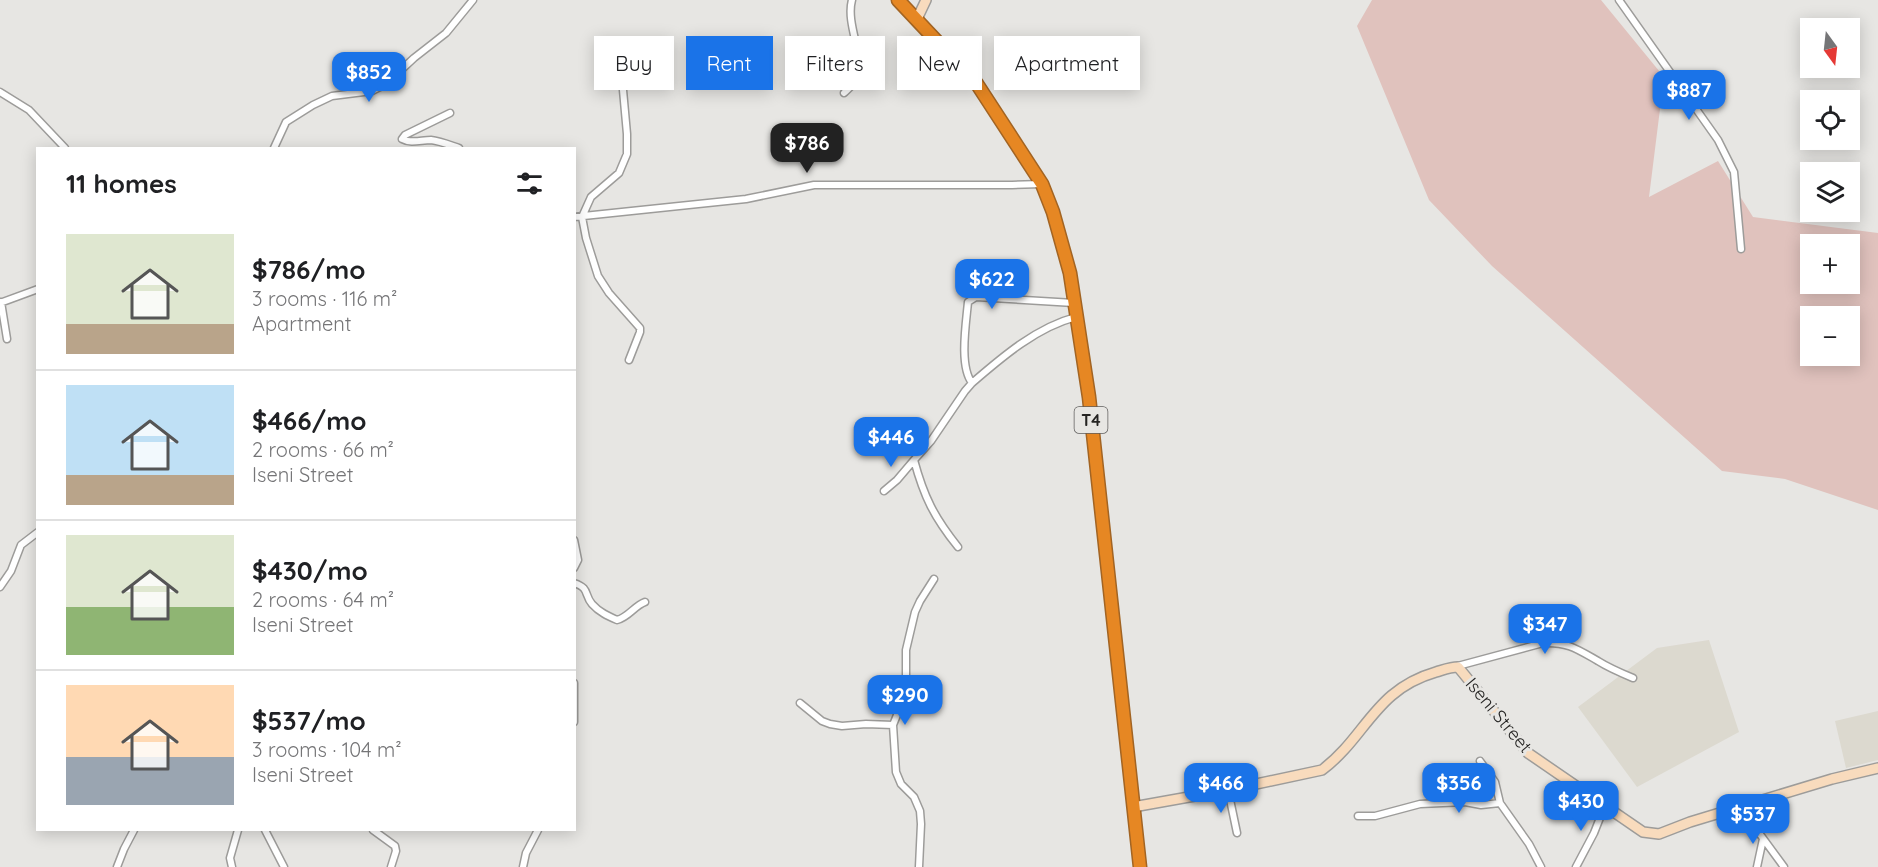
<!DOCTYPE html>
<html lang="en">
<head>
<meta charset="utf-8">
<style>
  body { margin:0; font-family:Quicksand,sans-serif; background:#f2f2f2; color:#202124; height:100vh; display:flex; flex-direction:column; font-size:22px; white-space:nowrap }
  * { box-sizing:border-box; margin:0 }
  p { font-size:20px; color:#757577 }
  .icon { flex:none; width:33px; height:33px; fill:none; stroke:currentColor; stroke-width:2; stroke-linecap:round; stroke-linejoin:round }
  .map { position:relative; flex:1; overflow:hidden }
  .sheet { position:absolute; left:36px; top:147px; width:540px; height:684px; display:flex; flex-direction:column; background:#fff; border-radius:0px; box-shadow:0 3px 15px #0003 }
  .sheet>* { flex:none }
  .banner { position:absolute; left:594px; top:36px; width:570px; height:54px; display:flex; gap:12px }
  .needle { width:39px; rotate:165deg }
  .controls { position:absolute; left:1800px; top:18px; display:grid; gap:12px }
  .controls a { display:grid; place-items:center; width:60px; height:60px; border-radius:0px; background:#fff; box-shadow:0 3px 15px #0003; font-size:30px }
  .price { position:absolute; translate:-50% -51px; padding:0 14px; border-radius:12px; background:#1a73e8; color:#fff; font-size:20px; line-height:39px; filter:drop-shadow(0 2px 3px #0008) }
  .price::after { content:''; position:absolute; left:50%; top:36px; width:18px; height:14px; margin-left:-9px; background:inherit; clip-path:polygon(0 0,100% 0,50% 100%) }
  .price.active { background:#222; color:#fff }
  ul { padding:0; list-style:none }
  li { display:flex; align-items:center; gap:18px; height:150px; padding:0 30px }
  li+li { border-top:2px solid #e0e0e0 }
  li span { display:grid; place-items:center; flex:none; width:168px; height:120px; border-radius:0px; color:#555 }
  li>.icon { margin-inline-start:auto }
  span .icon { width:72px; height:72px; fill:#fffc; stroke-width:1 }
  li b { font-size:26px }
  h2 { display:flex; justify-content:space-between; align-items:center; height:72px; padding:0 30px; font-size:26px }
  .tag { padding:0 21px; border-radius:0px; background:#fff; box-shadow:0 3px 15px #0003; font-size:21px; line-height:54px }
  .tag.active { background:#1a73e8; color:#fff }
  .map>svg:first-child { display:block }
</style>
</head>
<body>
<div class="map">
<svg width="1878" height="867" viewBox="0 0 1878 867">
  <rect width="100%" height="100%" fill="#e7e6e3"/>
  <!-- built -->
  <path fill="#dcd9cf" d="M1709 640 1739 732 1637 787 1578 707 1657 648Z
    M1878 711V760L1846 768 1835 721Z"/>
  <!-- green -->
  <path fill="#e0c2bd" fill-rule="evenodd" d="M1372 0H1601L1664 77 1649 197 1718 161 1753 217 1878 233V510L1785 479 1722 471 1492 266 1429 200 1357 26ZM1810 244H1850V284H1810ZM1810 316H1850V356H1810Z"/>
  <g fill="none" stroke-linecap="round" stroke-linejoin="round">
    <defs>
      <path id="street" d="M1619 0 1718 140 1734 172 1741 249
        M622 79 627 134V154L619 173 591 197 582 217 586 238 598 276 609 293 640 328V332L629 360
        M0 92 29 110 65 148
        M844 93C848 89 854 84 857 79 867 61 845 25 852 0
        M450 113 405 135 402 139C411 144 421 140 431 140 440 141 450 145 459 148
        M274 148 286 122 313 105 332 96 372 91 386 84 414 58 446 33 473 0
        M574 217 746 199 814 185H1012L1042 184
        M1 302 7 339
        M0 303 38 289
        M972 383C959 366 966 324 968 302L976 297 1074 303
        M884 491 897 480 914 460
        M574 540 578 560 574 568
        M958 547C934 517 924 497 914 460L931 441 965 391 972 383C1002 357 1037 327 1076 317
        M574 583C590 588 584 595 592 604 599 612 608 616 617 620 629 617 634 606 645 602
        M0 587 11 571 21 545 38 532
        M1454 667 1543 643C1568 642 1577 649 1598 661 1609 668 1621 673 1633 678
        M574 683V722
        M800 703 822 721 830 724 842 726 866 724 893 725
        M1480 761 1495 782 1500 803
        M1228 790 1237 833
        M1740 807 1784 867
        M1358 816H1375L1420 804 1465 802 1481 805 1500 803 1529 844 1541 867
        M265 830 284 867
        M373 830 395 846 396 851 391 867
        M117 867 124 849 134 830
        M232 867 230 858 238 830
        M523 867 526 853 538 830
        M919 867 921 824 920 811 914 797 901 784 896 772 893 725 903 700 906 684V650L915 612 920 601 934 579
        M1576 867 1594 833 1605 805
        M1757 867 1763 839"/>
      <path id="secondary" d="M917 19 926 0
        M1133 807 1228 790 1322 770C1367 736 1374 690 1436 672 1443 670 1450 667 1458 667L1463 673 1528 753 1643 832 1659 834 1690 822 1832 779 1878 768"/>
      <path id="highway" d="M898 0 977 84 1042 184 1053 212 1070 273 1089 397 1140 867"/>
    </defs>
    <!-- street casing -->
    <use href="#street" stroke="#9d9c9a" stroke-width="9"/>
    <!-- secondary casing -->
    <use href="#secondary" stroke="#9d9c9a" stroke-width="12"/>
    <!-- highway casing -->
    <use href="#highway" stroke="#a26423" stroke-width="15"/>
    <!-- street -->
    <use href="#street" stroke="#fff" stroke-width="6"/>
    <!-- secondary -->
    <use href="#secondary" stroke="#f8dbbd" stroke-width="9"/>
    <!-- highway -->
    <use href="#highway" stroke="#e68723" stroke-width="12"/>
  </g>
  <g text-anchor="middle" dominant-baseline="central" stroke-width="6" stroke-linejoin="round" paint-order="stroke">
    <!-- shield labels -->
    <rect fill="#e7e6e3" stroke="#5f5e5d" stroke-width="1.5" x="1074.5" y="407" width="33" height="26" rx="4.5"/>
    <g font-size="16" font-weight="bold" fill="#252423">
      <text x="1091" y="420">T4</text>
    </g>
    <!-- street labels -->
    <g font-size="18" fill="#252423" stroke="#e7e6e3">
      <text transform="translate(1499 715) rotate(50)">Iseni Street</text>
    </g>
  </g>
</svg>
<div class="controls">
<a><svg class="needle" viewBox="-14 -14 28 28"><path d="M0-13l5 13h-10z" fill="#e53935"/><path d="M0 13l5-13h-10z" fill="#757577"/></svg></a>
<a><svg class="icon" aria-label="locate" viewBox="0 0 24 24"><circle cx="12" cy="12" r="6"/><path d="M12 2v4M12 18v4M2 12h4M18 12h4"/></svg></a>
<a><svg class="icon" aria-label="layers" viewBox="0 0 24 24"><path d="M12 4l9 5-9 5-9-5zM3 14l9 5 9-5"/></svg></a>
<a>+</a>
<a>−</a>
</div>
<b class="price" style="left:369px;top:103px">$852</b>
<b class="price" style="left:1689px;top:121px">$887</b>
<b class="price active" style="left:807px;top:174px">$786</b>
<b class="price" style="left:992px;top:310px">$622</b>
<b class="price" style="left:891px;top:468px">$446</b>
<b class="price" style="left:1545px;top:655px">$347</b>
<b class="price" style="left:905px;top:726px">$290</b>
<b class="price" style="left:1221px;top:814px">$466</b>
<b class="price" style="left:1459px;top:814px">$356</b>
<b class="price" style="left:1581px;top:832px">$430</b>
<b class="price" style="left:1753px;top:845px">$537</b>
<div class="banner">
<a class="tag">Buy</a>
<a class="tag active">Rent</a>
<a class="tag">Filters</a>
<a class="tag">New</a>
<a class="tag">Apartment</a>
</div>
<section class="sheet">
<h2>11 homes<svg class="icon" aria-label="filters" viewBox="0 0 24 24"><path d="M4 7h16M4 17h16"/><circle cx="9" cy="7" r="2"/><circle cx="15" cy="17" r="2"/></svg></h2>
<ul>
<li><span style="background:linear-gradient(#dfe7d0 75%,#b9a48a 0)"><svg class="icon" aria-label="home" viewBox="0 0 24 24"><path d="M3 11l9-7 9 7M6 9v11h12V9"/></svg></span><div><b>$786/mo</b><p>3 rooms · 116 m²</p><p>Apartment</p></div></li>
<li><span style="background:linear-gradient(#bfe0f5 75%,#b9a48a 0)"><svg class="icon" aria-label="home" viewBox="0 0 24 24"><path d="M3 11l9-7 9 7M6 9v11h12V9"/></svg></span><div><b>$466/mo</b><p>2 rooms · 66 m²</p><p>Iseni Street</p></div></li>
<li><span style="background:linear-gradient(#dfe7d0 60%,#8fb573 0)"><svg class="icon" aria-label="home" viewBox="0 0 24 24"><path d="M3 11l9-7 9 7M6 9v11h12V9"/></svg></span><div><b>$430/mo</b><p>2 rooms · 64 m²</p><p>Iseni Street</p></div></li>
<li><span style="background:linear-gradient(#ffd9b3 60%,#9aa5b1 0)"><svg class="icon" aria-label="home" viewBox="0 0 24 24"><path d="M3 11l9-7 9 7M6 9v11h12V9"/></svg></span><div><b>$537/mo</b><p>3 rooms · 104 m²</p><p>Iseni Street</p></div></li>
</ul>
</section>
</div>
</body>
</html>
